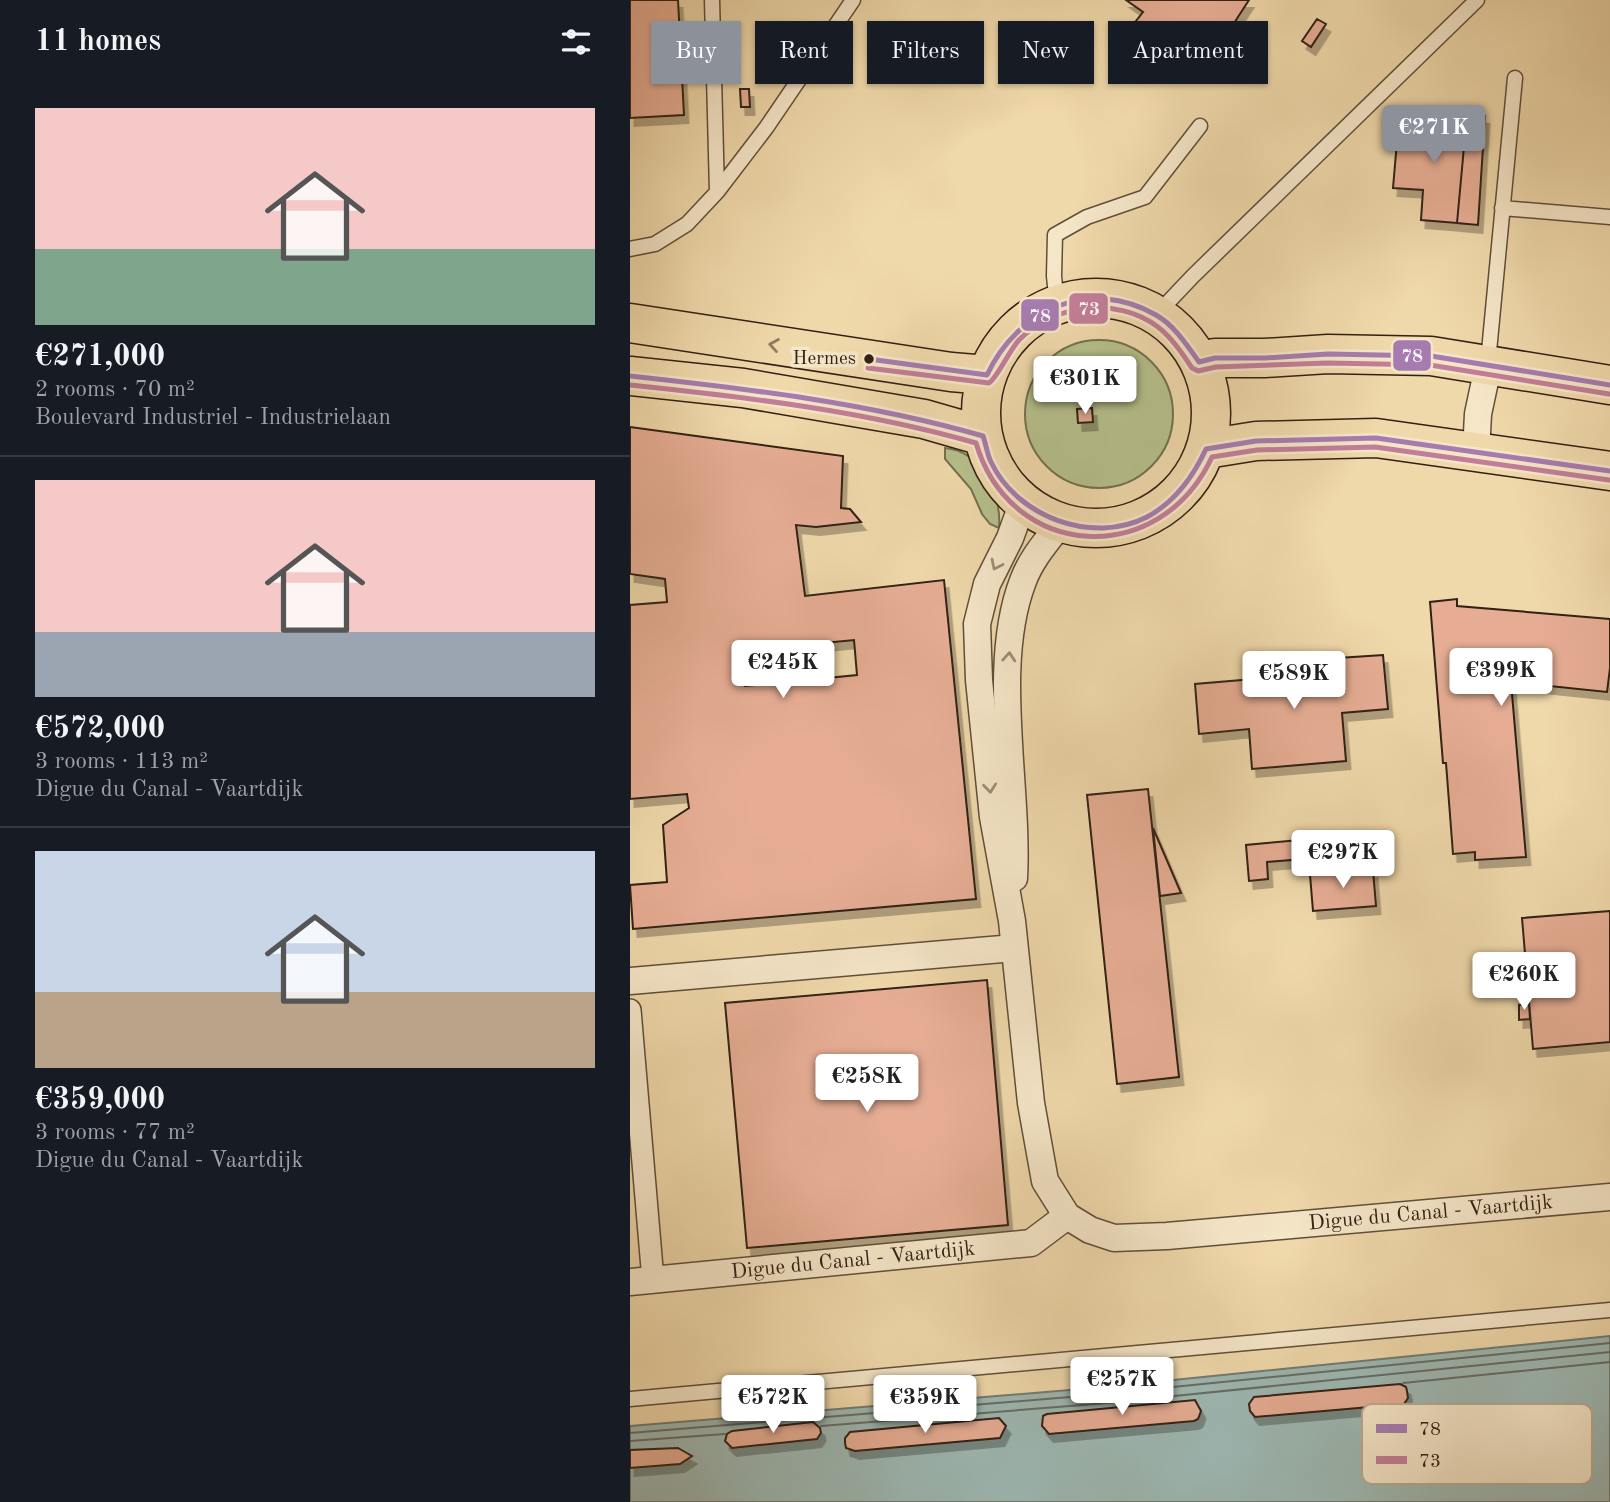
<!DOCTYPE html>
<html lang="en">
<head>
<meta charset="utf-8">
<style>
  body { margin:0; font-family:"Old Standard TT",serif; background:#242831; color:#f1f3f6; height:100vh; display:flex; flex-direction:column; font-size:26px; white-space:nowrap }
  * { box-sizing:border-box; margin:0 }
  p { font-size:23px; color:#9ea1a6 }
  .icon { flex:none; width:38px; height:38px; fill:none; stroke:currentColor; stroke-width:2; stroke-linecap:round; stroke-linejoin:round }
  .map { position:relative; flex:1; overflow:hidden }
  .drawer { display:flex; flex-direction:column; background:#171b24; width:630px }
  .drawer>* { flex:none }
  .top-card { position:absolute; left:21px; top:21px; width:665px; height:63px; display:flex; gap:14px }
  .price { position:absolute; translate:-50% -60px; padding:0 16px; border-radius:7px; background:#fff; color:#222; font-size:23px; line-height:46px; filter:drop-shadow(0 2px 4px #0008) }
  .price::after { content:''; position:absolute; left:50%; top:42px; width:21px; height:16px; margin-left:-10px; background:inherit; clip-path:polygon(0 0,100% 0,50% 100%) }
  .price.current { background:#8c9099; color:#fff }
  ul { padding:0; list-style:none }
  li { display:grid; align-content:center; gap:14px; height:371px; padding:0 35px }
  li+li { border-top:2px solid #363941 }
  li span { display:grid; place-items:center; height:217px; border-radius:0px; color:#555 }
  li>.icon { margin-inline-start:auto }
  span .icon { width:126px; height:126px; fill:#fffc; stroke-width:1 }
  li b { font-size:30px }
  h2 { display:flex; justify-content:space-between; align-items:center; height:84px; padding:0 35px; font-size:30px }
  .pill { padding:0 24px; border-radius:0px; background:#171b24; box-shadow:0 2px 5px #0004; font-size:24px; line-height:63px }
  .pill.current { background:#8c9099; color:#fff }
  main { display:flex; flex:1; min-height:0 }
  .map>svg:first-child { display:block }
</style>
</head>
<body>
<main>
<section class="drawer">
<h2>11 homes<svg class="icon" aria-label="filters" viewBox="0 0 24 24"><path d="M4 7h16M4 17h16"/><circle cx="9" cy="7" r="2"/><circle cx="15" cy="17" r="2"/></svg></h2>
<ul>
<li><span style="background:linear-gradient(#f6c9c9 65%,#7fa58c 0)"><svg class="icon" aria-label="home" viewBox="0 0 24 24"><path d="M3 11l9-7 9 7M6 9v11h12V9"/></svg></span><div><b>€271,000</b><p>2 rooms · 70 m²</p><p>Boulevard Industriel - Industrielaan</p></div></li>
<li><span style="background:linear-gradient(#f6c9c9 70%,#9aa5b1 0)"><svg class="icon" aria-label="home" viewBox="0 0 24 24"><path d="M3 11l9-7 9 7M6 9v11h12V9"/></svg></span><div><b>€572,000</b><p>3 rooms · 113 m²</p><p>Digue du Canal - Vaartdijk</p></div></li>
<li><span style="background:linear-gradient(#c9d6e8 65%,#b9a48a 0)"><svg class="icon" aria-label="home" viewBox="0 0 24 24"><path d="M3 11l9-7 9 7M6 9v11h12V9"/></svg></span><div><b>€359,000</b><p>3 rooms · 77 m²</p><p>Digue du Canal - Vaartdijk</p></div></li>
</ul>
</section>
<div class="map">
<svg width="980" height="1502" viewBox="0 0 980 1502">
  <defs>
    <filter id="shadow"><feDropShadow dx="4.5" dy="8" stdDeviation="0" flood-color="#0004"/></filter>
  </defs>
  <rect width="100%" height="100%" fill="#efd8aa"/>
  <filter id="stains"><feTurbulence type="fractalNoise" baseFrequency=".00286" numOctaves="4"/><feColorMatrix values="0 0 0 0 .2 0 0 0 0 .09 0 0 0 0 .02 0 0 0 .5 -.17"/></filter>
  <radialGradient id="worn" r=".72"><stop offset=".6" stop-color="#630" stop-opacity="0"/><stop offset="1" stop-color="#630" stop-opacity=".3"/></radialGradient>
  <!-- green -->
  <path fill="#b5bf8b" stroke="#737050" stroke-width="2" d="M395 414a74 74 0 1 1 148 0a74 74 0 1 1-148 0Z
    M315 448C352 451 372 495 369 528L360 524 352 514 341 489 315 459Z"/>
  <!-- water -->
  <path fill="#9db8b3" stroke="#727b74" stroke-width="2" d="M980 1336V1502H0V1426L464 1388Z"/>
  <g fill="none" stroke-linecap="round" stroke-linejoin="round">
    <!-- shore -->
    <path stroke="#676c64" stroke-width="2" d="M773 1383 980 1362
      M191 1426 465 1404 980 1352
      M0 1433 464 1395 980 1343
      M0 1441 95 1434"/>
  </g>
  <!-- building -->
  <path fill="#e6ad94" stroke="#312015" stroke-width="2" fill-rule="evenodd" filter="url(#shadow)" d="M0 0H48L54 115 0 118Z
    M496 0H619L582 57 575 52 572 57 563 61 539 48 541 44 533 38 522 55 509 46 520 30 506 21 513 12Z
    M687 19 696 24 681 47 672 41Z
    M110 89H119L120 107H111Z
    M800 111 837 114 827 223 791 220 793 190 763 188 768 130 798 133Z
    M837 114 855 116 848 225 827 223Z
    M462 408 463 422 448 423 447 409Z
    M0 427 213 456 211 508 220 509 231 522 186 527 166 525 175 596 314 580 346 899 3 929 0 885 37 882 33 825 59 808 57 794 0 799V605L37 602 35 579 0 574ZM224 640 227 675 115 686 112 651Z
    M827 599V606L980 619V668L977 692 881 682 896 857 845 860V852L823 854 816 763H813L800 602Z
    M753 655 758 709 712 713 716 761 622 769 619 729 569 734 565 684 709 672 708 658Z
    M518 789 549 1077 487 1084 457 795Z
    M523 828 551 893 530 896Z
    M724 835 725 855 637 862 638 879 619 881 616 845Z
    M743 870 746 906 683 911 680 875Z
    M980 911V1042L903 1049 892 918Z
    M357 980 378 1225 117 1248 95 1003Z
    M899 1004 900 1019 889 1020V1005Z
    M770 1384 776 1387 777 1391 778 1398 774 1404 625 1417 620 1411 619 1404 624 1397Z
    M565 1400 571 1411 568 1419 564 1421 419 1434 412 1426 413 1416 417 1414Z
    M369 1418 376 1426 370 1438 225 1451 216 1448 215 1443V1438L220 1432Z
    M183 1422 190 1428 191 1433 187 1439 102 1448 95 1441 97 1434 102 1431Z
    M48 1448 62 1456 50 1464 0 1468V1450Z"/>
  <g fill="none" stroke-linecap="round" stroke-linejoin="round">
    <defs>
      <path id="service" d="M82 0 87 192
        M872 208 980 217
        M0 249 25 244 57 224 87 192 136 128 223 0
        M427 305 424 276 425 235 457 217 515 197 570 126
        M526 315 563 276 847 0
        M858 362 885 78
        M0 1399 980 1310"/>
      <path id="pedestrian" d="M0 1010 23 1280"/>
      <g id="minor">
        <path d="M846 453 848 414 858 367"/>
        <path id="s1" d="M393 502 380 538 357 584 347 624 349 680 363 817 382 921 401 1103 415 1181 437 1216 460 1230 484 1238 537 1236 980 1197"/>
        <path d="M384 878C389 786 360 666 393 581 401 559 417 541 431 523"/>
        <path d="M0 981 384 948"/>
        <path id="s2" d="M0 1282 401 1243 437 1216"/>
      </g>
      <path id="primary" d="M351 413a115 115 0 1 1 230 0a115 115 0 1 1-230 0Z
        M0 323 321 372 357 375
        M569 362 585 358H635L698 354 801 356 980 385
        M0 376 113 388 294 419 353 436
        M576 449 626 441 746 438 980 471"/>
    </defs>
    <!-- service casing -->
    <use href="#service" stroke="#604e3a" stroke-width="17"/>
    <!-- pedestrian casing -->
    <use href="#pedestrian" stroke="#604e3a" stroke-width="24"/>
    <!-- minor casing -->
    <use href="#minor" stroke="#604e3a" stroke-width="29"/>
    <!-- primary casing -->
    <use href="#primary" stroke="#312015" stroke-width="41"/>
    <!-- service -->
    <use href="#service" stroke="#f5e6c8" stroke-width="14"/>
    <!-- pedestrian -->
    <use href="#pedestrian" stroke="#f5e6c8" stroke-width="21"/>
    <!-- minor -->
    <use href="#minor" stroke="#f5e6c8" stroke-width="26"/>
    <!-- primary -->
    <use href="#primary" stroke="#efd8aa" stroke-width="38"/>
    <defs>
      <path id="bus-1" d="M239 359 357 375C388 309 459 277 526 315 544 325 557 345 569 362L585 358H635L698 354 801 356 980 385
        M0 376C119 389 238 403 353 436 356 444 357 454 361 462 387 517 462 545 517 517 545 502 563 477 576 449L626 441 746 438 980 471"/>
      <path id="bus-2" d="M238 368 359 383C367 378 379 351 389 340 424 304 487 296 528 327 542 338 552 353 562 368L568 371 586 367 698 363 800 365 979 394
        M0 385C116 397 234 411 346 443 381 561 530 569 582 457L627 450 745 447 979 480"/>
    </defs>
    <!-- bus-1 casing -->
    <use href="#bus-1" stroke="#f5e6c8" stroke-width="10"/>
    <!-- bus-2 casing -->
    <use href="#bus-2" stroke="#f5e6c8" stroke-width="10"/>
    <!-- bus-1 -->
    <use href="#bus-1" stroke="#a67cb0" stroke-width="5"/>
    <!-- bus-2 -->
    <use href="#bus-2" stroke="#c27e98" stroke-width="5"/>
  </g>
  <!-- one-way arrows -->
  <defs><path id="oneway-chevron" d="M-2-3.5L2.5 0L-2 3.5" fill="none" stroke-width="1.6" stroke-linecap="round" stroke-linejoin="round" transform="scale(1.75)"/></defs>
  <use stroke="#907c60" href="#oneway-chevron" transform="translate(144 345) rotate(-171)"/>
  <g stroke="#9d8d77">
    <use href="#oneway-chevron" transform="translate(366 565) rotate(116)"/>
    <use href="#oneway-chevron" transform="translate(379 657) rotate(-86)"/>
    <use href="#oneway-chevron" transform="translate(360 788) rotate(84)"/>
  </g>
  <!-- markers -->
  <circle fill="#312015" stroke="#f5e6c8" stroke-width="2.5" cx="239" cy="359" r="6"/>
  <g text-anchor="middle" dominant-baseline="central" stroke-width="7" stroke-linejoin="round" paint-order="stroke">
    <!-- bus labels -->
    <g font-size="19" fill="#312015" stroke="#f5e6c8" text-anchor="end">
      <text x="226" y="359">Hermes</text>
    </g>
    <!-- street labels -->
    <g font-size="21" fill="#312015" stroke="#f5e6c8">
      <text stroke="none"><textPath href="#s1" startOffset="1104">Digue du Canal - Vaartdijk</textPath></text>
      <text stroke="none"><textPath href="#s2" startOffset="224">Digue du Canal - Vaartdijk</textPath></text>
    </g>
  </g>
  <!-- legend -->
  <rect x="732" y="1404" width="230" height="80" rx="10" fill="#f5e6c8" stroke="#baab92" stroke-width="2"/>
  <rect x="746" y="1424" width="31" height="9" fill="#a67cb0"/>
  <rect x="746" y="1456" width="31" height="8" fill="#c27e98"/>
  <g font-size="19" fill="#312015">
    <text x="789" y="1435">78</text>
    <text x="789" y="1467">73</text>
  </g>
  <g stroke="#f5e6c8" stroke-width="2.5">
    <rect x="438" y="292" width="41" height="33" rx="7" fill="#c27e98"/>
    <rect x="390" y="298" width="40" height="34" rx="7" fill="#a67cb0"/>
    <rect x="762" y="339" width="40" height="33" rx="7" fill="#a67cb0"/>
  </g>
  <g font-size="19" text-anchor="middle" font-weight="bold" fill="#fff">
    <text x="459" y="315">73</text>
    <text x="410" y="322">78</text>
    <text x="782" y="362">78</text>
  </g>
  <rect width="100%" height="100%" filter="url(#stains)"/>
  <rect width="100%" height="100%" fill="url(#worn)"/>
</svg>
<b class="price current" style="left:804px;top:165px">€271K</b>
<b class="price" style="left:455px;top:416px">€301K</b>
<b class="price" style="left:153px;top:700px">€245K</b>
<b class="price" style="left:871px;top:708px">€399K</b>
<b class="price" style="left:664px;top:711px">€589K</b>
<b class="price" style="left:713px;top:890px">€297K</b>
<b class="price" style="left:894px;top:1012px">€260K</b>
<b class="price" style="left:237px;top:1114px">€258K</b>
<b class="price" style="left:492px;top:1417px">€257K</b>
<b class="price" style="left:143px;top:1435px">€572K</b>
<b class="price" style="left:295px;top:1435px">€359K</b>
<div class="top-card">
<a class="pill current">Buy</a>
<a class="pill">Rent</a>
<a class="pill">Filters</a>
<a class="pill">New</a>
<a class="pill">Apartment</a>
</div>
</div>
</main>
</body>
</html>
